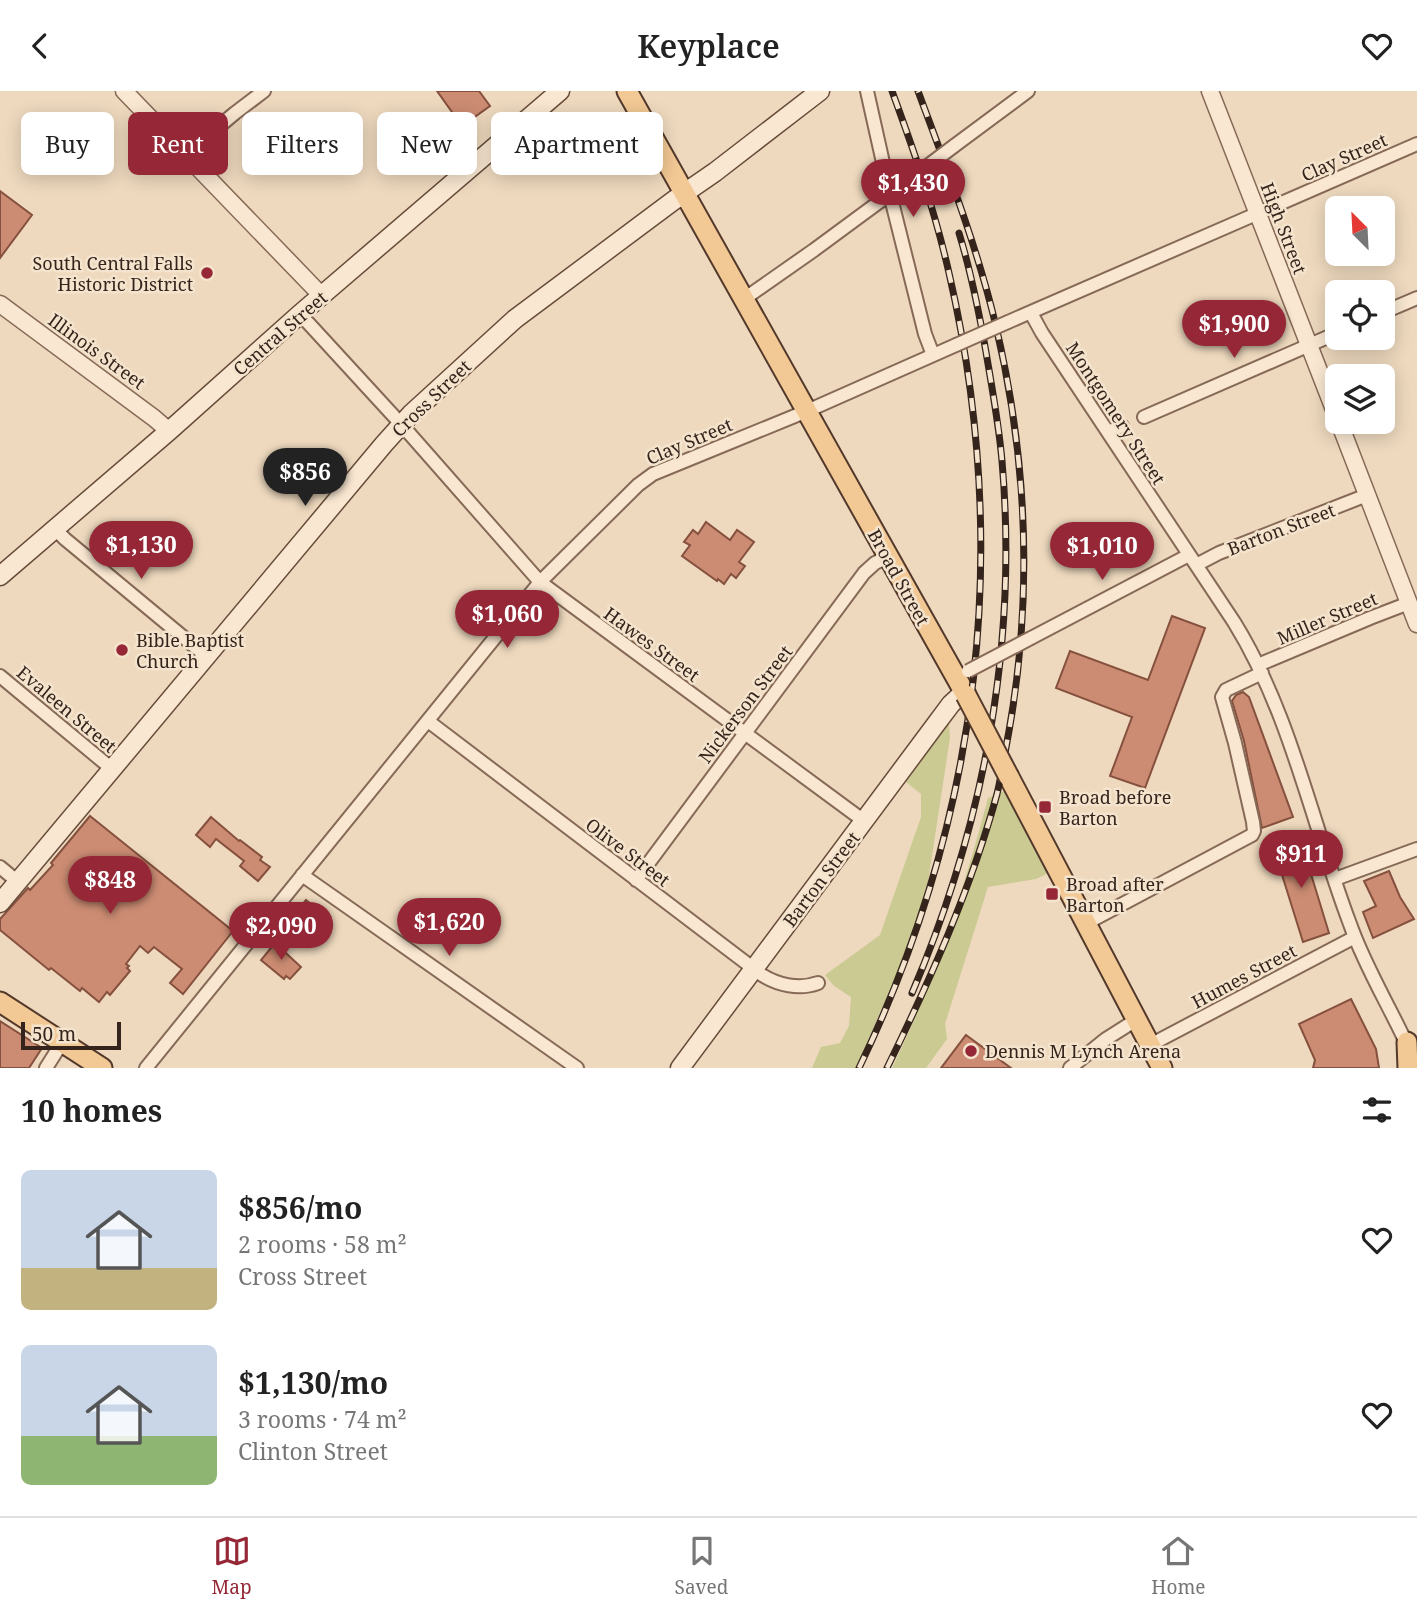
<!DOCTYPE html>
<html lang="en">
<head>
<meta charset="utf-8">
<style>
  body { margin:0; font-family:"Noto Serif",serif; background:#f6f6f6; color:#222; height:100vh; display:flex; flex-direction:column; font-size:26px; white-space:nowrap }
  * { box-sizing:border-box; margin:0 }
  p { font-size:23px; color:#767676 }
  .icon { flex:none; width:38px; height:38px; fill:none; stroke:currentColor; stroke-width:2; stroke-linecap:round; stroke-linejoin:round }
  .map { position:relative; height:977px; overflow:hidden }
  .details { display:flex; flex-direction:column; background:#fff; flex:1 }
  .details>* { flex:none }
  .banner { position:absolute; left:21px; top:21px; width:700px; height:63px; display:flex; gap:14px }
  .needle { width:46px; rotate:336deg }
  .tools { position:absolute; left:1325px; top:105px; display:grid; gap:14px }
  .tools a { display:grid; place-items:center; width:70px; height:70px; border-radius:10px; background:#fff; box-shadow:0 4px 18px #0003; font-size:35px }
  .scale { position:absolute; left:21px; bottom:18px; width:100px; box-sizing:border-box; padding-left:7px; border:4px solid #35241c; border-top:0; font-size:19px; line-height:24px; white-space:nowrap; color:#35241c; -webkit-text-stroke:5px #f5e4cd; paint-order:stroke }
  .price { position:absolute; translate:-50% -60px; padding:0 16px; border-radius:24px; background:#952736; color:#fff; font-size:23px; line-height:46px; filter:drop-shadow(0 2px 4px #0008) }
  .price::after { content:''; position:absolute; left:50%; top:42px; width:21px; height:16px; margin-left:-10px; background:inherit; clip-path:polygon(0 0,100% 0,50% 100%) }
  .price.current { background:#222; color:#fff }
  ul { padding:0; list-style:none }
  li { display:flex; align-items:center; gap:21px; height:175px; padding:0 21px }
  li span { display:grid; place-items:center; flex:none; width:196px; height:140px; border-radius:10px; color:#555 }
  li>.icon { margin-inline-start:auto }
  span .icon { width:84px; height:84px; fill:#fffc; stroke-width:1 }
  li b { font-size:30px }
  h2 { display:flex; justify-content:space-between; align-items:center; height:84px; padding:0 21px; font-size:30px }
  .pill { padding:0 24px; border-radius:10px; background:#fff; box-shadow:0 4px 18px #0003; font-size:24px; line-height:63px }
  .pill.current { background:#952736; color:#fff }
  header { display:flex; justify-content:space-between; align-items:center; height:91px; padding:0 21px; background:#fff; font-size:32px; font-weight:600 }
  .tab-bar { display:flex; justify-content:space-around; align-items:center; height:98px; border-top:2px solid #e0e0e0; background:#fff; font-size:19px; color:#767676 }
  .tab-bar a { display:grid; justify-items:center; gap:4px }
  .tab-bar .current { color:#952736 }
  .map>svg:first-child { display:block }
</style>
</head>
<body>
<header><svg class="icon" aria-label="back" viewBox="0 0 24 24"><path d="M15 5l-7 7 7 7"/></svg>Keyplace<svg class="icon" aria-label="heart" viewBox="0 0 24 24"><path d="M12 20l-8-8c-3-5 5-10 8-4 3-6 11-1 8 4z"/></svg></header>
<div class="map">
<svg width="1417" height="977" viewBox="0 0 1417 977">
  <rect width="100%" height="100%" fill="#eed9be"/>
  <!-- green -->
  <path fill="#cbca92" d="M947 603 950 647 924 817 921 829 856 977H812L821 956 840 952 849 935 851 906 834 895 825 884 880 844 921 726V703L896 683Z
    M1013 696 1057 778 1036 788 988 796 945 933 947 948 926 977H892C935 889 963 801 988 707Z"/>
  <!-- building -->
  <path fill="#cc8c73" stroke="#85503d" stroke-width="2" d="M437 0H479L490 15 462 35Z
    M0 100 32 124 0 167Z
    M706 431 730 449 737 439 754 451 739 471 745 475 736 487 731 483 724 493 718 488 717 490 682 465 690 454 684 451 693 439 698 443Z
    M1172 525 1205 537 1145 697 1110 685 1132 626 1056 597 1070 560 1148 589Z
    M1243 601 1249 606 1293 726 1262 737 1244 650 1232 610 1236 604Z
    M90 725 233 840 183 903 170 892 182 878 154 856 148 862 140 855 126 873 129 875 127 877 130 880 110 904 107 901 99 911 82 897 80 900 51 877 49 879 0 839V828L28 797 30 799 53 774 51 772Z
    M211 726 239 750 240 749 262 766 260 769 270 776 258 790 240 775 244 770 216 748 210 756 196 744Z
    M1300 747 1329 842 1303 851 1273 755Z
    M1389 780 1400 806 1414 828 1373 847 1363 821 1376 815 1364 790Z
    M306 809 319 820 303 841 289 830Z
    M275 852 301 876 290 888 286 885 284 888 261 869Z
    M1351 908 1376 958 1379 977H1313L1315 969 1299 933Z
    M0 930 42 957 29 977H0Z
    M966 944 1011 977H941Z"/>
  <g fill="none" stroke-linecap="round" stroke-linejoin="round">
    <defs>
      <path id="minor" d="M867 0 890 103 925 243 933 264
        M954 55 1028 0
        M185 64 235 22 264 0
        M744 208 814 159 913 86
        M1031 222 1042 242 1234 531C1291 623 1312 733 1350 833 1365 876 1390 916 1409 958
        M1382 222 1417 207
        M300 223 401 333 540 491 864 730
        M1008 231 1417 53
        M1144 326 1337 242
        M1108 341 1122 335
        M55 438 65 448 206 565
        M1196 474 1219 462 1367 404
        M1031 547 1189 464
        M1258 574 1370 527 1409 512
        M0 585 112 678
        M428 630 762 884C778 894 799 899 818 892
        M0 776 18 791
        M302 784 577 977
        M1335 788 1417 758
        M636 789 864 482 875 472 888 466
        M1085 833 1252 744 1254 740 1253 731 1235 652 1222 606 1226 599 1262 582
        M1150 954 1355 846
        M46 977 63 950
        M146 977 540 491 638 394 653 383 807 320 956 254
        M1070 977 1106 948 1136 929"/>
      <path id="tertiary" d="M124 0 322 205
        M1210 0 1337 326
        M0 213 154 327 169 340
        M1339 331 1417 533"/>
      <path id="secondary" d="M0 485 169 340 300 223 560 0
        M0 812 384 353 411 323 515 228 673 110 715 81 820 0
        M680 977 936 633 951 613 964 601"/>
      <path id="primary" d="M627 0 966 604
        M1009 686 1162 977
        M0 911 102 977
        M1407 951 1408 977"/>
    </defs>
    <!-- minor casing -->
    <use href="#minor" stroke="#866957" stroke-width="16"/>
    <!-- tertiary casing -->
    <use href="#tertiary" stroke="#866957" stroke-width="19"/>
    <!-- secondary casing -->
    <use href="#secondary" stroke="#674b3a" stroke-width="21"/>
    <!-- primary casing -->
    <use href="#primary" stroke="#53392b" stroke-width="23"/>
    <!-- minor -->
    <use href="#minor" stroke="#f9e7d1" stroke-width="12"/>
    <!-- tertiary -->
    <use href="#tertiary" stroke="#f9e7d1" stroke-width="16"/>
    <!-- secondary -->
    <use href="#secondary" stroke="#f9e7d1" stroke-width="18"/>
    <!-- primary -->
    <use href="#primary" stroke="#f2c894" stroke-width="19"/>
    <defs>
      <path id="rail" d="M912 902C984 734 1018 553 1002 370 999 334 992 297 986 261 979 221 971 181 959 142
        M859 977C981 724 1012 456 949 182 935 120 914 60 892 0
        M887 977C930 889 971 798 997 703 1002 682 1005 661 1009 640 1033 504 1027 365 995 231 976 152 946 76 918 0"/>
    </defs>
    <!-- rail casing -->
    <use href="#rail" stroke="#35241c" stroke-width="7"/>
    <!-- rail -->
    <use href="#rail" stroke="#f5e4cd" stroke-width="4.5" stroke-dasharray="13" stroke-linecap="butt"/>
    <defs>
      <path id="minor-bridge" d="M913 86 954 55
        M956 254 1008 231
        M968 580 1031 547"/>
      <path id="primary-bridge" d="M966 604 1009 686"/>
    </defs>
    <!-- minor-bridge casing -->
    <use href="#minor-bridge" stroke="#866957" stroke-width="16" stroke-linecap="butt"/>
    <!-- primary-bridge casing -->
    <use href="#primary-bridge" stroke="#53392b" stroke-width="23" stroke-linecap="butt"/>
    <!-- minor-bridge -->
    <use href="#minor-bridge" stroke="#f9e7d1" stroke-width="12"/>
    <!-- primary-bridge -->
    <use href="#primary-bridge" stroke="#f2c894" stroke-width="19"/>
  </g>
  <!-- markers -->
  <g fill="#952736" stroke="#f5e4cd" stroke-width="2.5">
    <circle cx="207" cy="182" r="7"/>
    <circle cx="122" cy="559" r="7"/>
    <rect x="1038" y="709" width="14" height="14" rx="3.5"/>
    <rect x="1045" y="796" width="14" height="14" rx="3.5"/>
    <circle cx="971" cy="960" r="7"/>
  </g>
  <g text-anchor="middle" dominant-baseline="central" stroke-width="5" stroke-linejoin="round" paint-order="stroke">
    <!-- street labels -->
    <g font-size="18" fill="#35241c" stroke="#f5e4cd">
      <text transform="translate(1344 66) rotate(-24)">Clay Street</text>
      <text transform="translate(1284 137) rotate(69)">High Street</text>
      <text transform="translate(280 242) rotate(-41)">Central Street</text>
      <text transform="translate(97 260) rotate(36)">Illinois Street</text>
      <text transform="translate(431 307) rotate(-44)">Cross Street</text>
      <text transform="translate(1116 322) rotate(57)">Montgomery Street</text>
      <text transform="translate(689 350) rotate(-23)">Clay Street</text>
      <text transform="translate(1281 438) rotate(-21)">Barton Street</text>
      <text transform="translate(899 486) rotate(61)">Broad Street</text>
      <text transform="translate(1327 527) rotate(-23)">Miller Street</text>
      <text transform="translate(652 553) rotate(36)">Hawes Street</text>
      <text transform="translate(745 613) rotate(-53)">Nickerson Street</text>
      <text transform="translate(67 618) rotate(40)">Evaleen Street</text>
      <text transform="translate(628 761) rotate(37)">Olive Street</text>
      <text transform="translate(821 788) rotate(-53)">Barton Street</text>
      <text transform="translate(1244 885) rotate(-28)">Humes Street</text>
    </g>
    <!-- poi labels -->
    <g font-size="18" fill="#35241c" stroke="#f5e4cd" text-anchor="start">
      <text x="193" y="172" text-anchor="end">South Central Falls<tspan x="193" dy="21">Historic District</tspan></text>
      <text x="136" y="549">Bible Baptist<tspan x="136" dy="21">Church</tspan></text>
      <text x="1059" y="706">Broad before<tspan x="1059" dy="21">Barton</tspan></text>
      <text x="1066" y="793">Broad after<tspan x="1066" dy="21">Barton</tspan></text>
      <text x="985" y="960">Dennis M Lynch Arena</text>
    </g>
  </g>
</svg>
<div class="tools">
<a><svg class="needle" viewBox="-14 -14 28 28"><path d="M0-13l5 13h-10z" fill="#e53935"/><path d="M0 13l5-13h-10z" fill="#767676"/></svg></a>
<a><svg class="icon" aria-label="locate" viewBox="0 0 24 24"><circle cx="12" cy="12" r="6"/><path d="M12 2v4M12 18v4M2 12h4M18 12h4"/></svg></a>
<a><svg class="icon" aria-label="layers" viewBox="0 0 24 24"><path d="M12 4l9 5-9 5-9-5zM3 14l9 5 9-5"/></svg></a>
</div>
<div class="scale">50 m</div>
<b class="price" style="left:913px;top:128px">$1,430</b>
<b class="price" style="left:1234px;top:269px">$1,900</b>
<b class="price current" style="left:305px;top:417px">$856</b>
<b class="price" style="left:141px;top:490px">$1,130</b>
<b class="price" style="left:1102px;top:491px">$1,010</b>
<b class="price" style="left:507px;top:559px">$1,060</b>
<b class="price" style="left:1301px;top:799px">$911</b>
<b class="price" style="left:110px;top:825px">$848</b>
<b class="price" style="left:449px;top:867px">$1,620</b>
<b class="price" style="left:281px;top:871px">$2,090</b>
<div class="banner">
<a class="pill">Buy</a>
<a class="pill current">Rent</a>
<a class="pill">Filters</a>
<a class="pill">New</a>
<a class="pill">Apartment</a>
</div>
</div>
<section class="details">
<h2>10 homes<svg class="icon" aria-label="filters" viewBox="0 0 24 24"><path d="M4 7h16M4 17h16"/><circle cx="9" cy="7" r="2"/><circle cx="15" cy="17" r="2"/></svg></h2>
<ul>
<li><span style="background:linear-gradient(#c9d6e8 70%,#c2b280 0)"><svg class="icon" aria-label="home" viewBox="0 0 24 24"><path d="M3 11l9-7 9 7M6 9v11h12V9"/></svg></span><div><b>$856/mo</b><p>2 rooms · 58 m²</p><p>Cross Street</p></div><svg class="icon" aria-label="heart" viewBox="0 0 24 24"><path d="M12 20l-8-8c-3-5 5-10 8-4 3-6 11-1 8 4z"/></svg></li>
<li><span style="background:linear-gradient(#c9d6e8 65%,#8fb573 0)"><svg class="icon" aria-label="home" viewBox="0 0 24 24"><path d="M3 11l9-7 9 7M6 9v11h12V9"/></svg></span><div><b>$1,130/mo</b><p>3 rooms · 74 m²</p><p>Clinton Street</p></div><svg class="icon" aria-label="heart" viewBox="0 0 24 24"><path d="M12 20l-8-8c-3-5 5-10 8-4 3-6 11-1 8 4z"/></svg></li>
</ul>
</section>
<nav class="tab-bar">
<a class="current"><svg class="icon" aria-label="map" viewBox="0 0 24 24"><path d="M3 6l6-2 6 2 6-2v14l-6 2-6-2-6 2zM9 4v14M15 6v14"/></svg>Map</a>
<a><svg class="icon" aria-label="saved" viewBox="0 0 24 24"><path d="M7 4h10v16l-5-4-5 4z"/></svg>Saved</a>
<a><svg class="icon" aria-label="home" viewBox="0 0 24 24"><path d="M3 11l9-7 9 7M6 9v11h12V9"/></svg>Home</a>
</nav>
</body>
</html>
